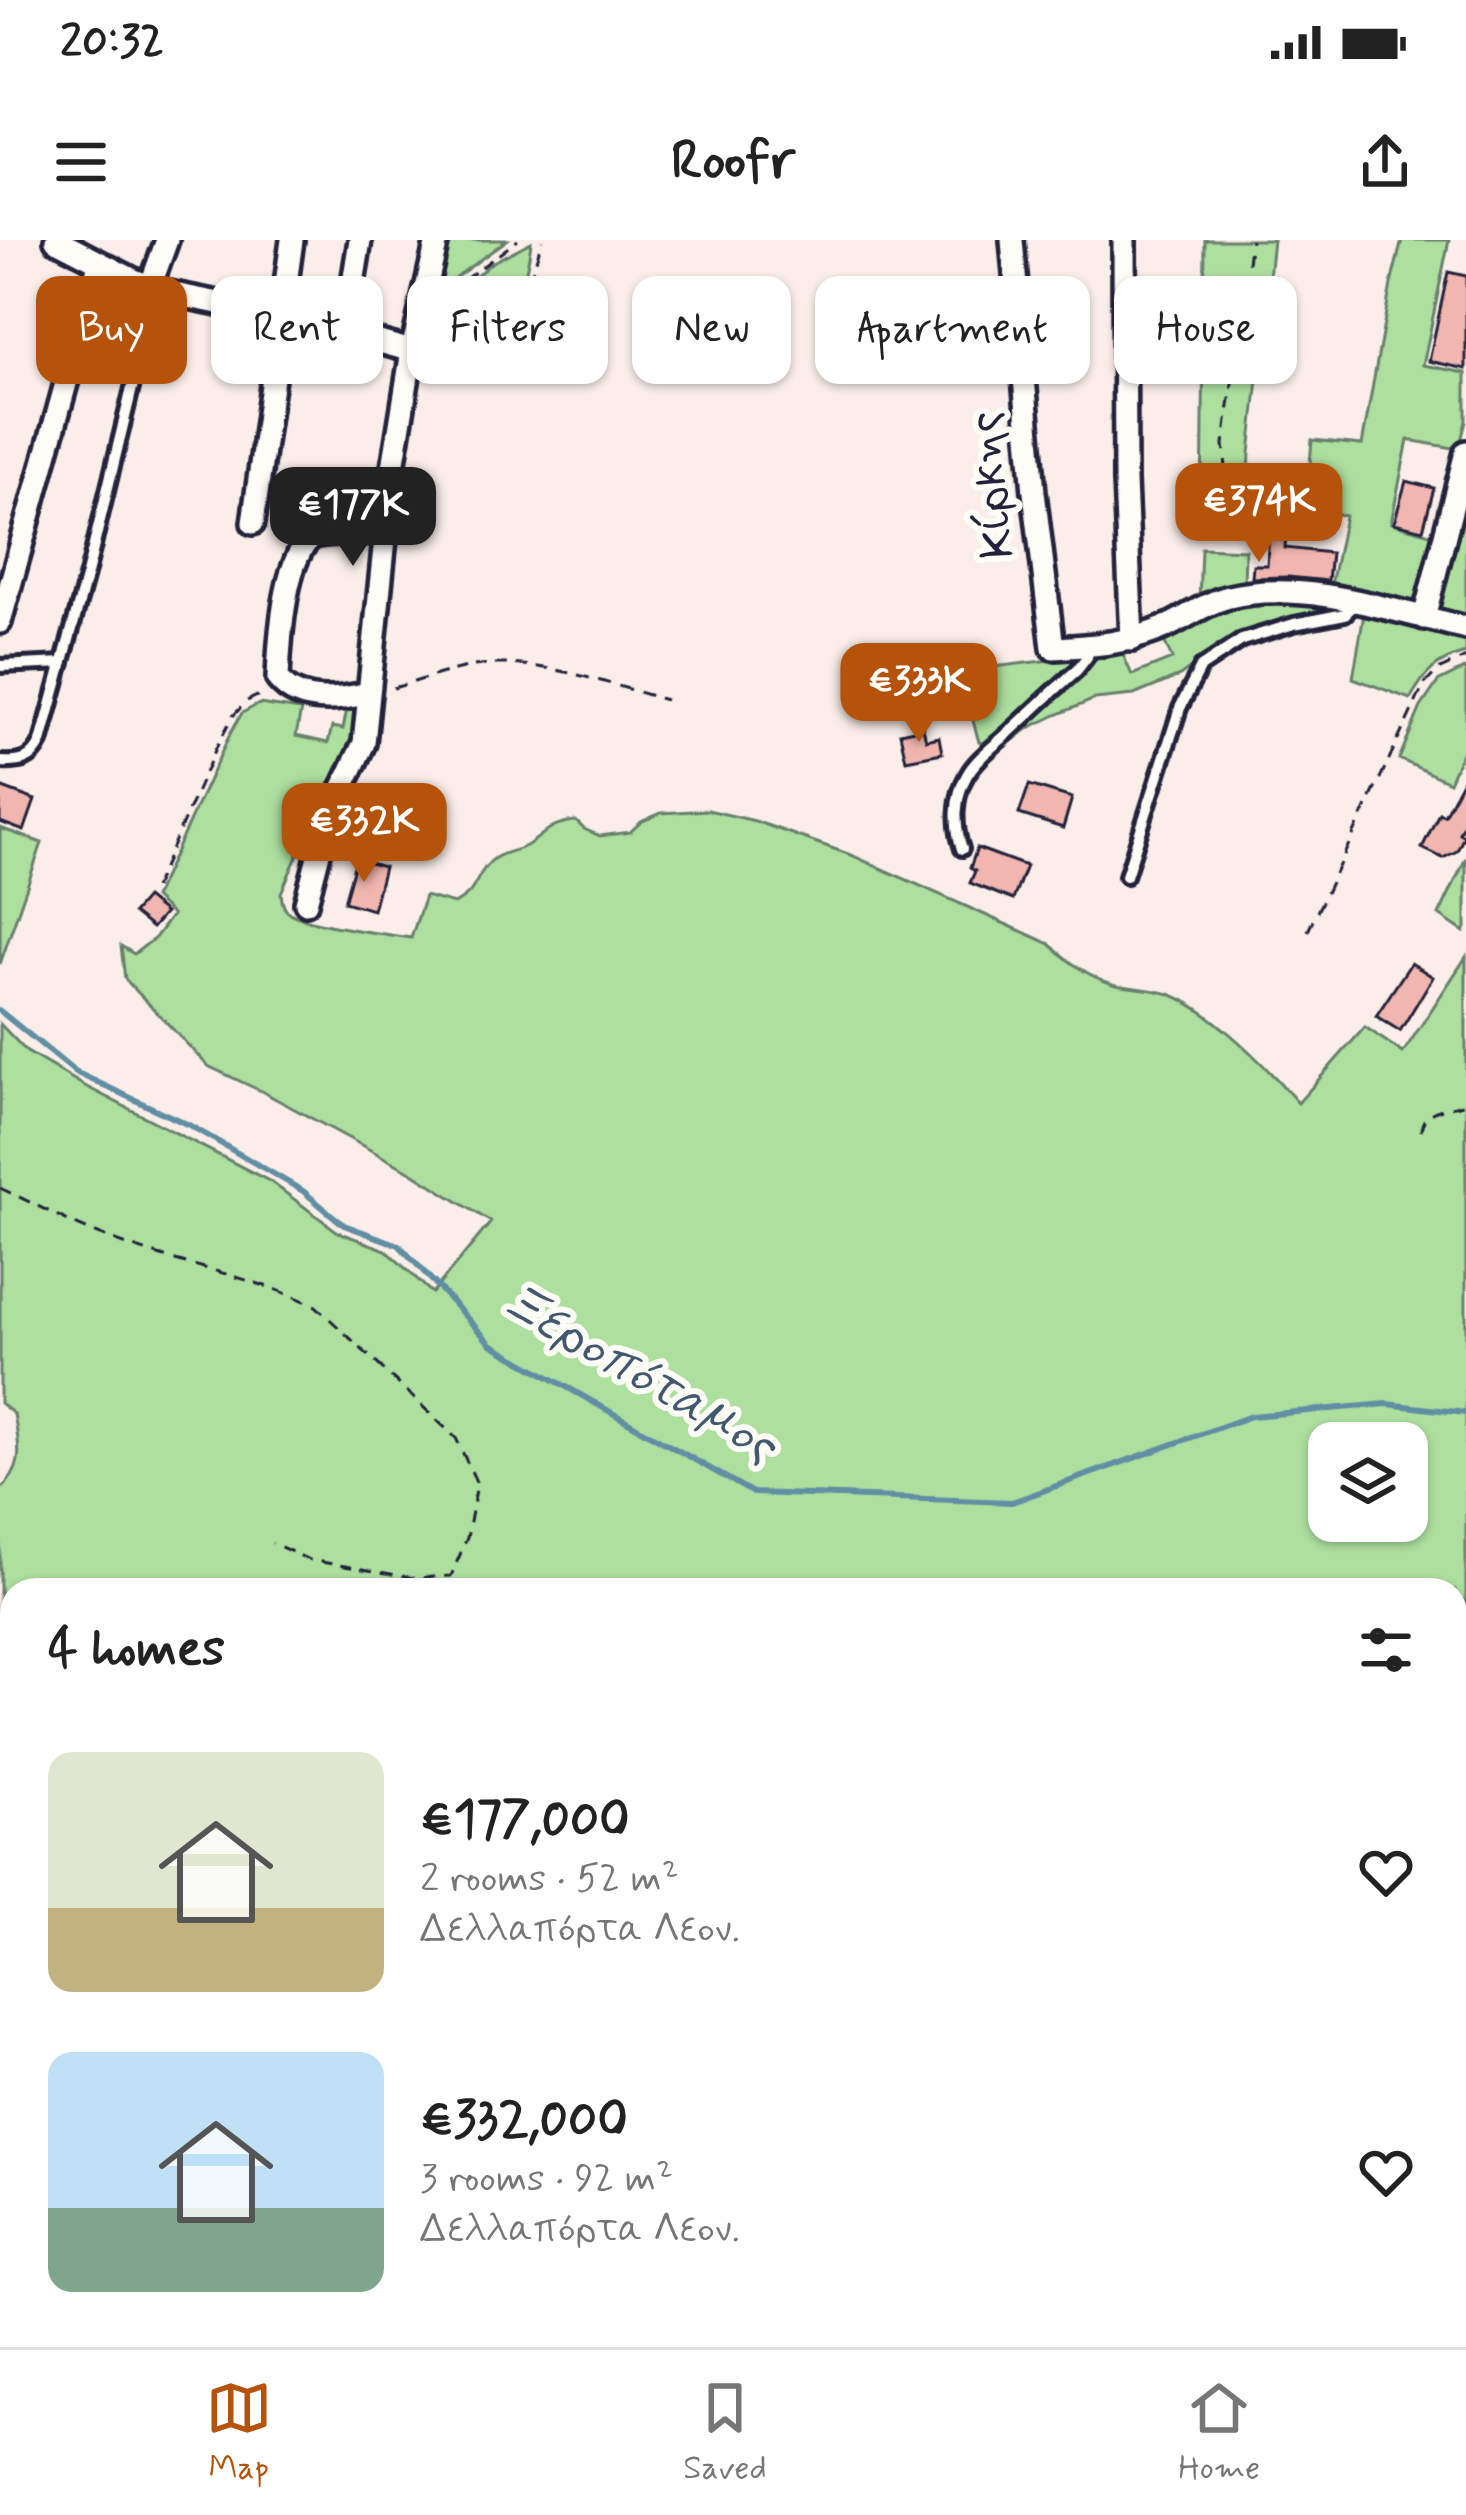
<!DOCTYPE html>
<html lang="en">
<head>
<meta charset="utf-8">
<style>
  body { margin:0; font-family:Mynerve,sans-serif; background:#f2f2f2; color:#222; height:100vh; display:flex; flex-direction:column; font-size:45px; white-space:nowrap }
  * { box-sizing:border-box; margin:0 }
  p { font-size:39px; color:#767676 }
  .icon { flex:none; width:66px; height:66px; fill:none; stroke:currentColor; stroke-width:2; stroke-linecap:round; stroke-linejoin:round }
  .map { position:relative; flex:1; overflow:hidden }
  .drawer { position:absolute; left:0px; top:1338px; width:1467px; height:771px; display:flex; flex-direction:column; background:#fff; border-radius:36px 36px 0 0; box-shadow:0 3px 9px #0004 }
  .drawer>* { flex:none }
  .banner { position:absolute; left:36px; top:36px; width:1395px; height:108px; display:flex; gap:24px }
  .controls { position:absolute; left:1308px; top:1182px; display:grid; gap:24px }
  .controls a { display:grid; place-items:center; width:120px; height:120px; border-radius:24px; background:#fff; box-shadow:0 3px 9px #0004; font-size:60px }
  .price { position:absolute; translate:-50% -102px; padding:0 27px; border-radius:24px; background:#b45309; color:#fff; font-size:39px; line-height:78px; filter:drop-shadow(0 3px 6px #0008) }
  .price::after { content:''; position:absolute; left:50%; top:72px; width:36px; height:27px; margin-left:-18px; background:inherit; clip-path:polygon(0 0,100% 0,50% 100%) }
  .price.on { background:#222; color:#fff }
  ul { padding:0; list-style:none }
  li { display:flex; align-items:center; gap:36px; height:300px; padding:0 48px }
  li span { display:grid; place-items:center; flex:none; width:336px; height:240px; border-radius:24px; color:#555 }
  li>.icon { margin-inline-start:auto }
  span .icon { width:144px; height:144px; fill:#fffc; stroke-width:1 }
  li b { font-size:51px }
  h2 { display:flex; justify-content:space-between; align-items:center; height:144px; padding:0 48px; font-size:51px }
  .pill { padding:0 42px; border-radius:24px; background:#fff; box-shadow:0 3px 9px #0004; font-size:42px; line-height:108px }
  .pill.on { background:#b45309; color:#fff }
  .status { display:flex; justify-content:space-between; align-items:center; height:84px; padding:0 60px; background:#fff; direction:ltr }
  .status svg { height:33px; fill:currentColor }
  header { display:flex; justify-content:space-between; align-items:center; height:156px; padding:0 48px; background:#fff; font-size:54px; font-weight:700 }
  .tab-bar { display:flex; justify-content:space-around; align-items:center; height:168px; border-top:3px solid #e0e0e0; background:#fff; font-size:33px; color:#767676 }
  .tab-bar a { display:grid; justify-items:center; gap:6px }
  .tab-bar .on { color:#b45309 }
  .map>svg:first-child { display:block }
</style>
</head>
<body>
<div class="status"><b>20:32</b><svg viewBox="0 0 49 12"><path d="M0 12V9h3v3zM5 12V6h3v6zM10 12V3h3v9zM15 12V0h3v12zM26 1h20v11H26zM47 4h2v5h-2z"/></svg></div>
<header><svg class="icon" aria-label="menu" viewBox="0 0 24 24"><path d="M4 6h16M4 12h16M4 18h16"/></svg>Roofr<svg class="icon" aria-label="share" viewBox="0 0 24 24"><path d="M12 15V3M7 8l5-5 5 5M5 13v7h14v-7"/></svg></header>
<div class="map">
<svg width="1466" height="2107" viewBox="0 0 1466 2107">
  <rect width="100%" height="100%" fill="#fbeee9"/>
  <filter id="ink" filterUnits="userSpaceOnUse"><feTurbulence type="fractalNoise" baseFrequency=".00833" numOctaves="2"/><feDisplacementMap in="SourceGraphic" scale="24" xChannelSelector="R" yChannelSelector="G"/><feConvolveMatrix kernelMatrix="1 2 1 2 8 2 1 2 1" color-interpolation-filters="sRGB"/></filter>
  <g filter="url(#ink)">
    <!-- green -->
    <path fill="#addf9f" stroke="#68806d" stroke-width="3" fill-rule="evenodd" d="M450 0H507L437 51Z
      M1205 0H1273L1250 213 1247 273 1202 272Z
      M1402 0H1449L1423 125 1466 133V181L1459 209 1408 200 1391 283 1434 295 1414 360 1410 364 1330 350 1345 276 1306 268 1312 200 1362 205 1391 44Z
      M531 2C528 34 509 96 478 114 462 123 438 123 420 125L431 70 461 49 491 23Z
      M1466 239V381L1439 374 1435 367Z
      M1201 308 1245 310 1244 347 1199 361Z
      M1294 362 1319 363 1346 369 1343 372 1268 383 1228 400 1180 436 1134 455 1095 459 1056 475 1029 488 1000 510 979 502 959 431 1094 415 1121 410 1132 435 1172 419 1163 398 1218 370 1243 365Z
      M1364 374 1434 392 1466 397V413C1437 420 1425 433 1410 459L1353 438Z
      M1466 428V504L1449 542 1399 519 1421 467 1438 442Z
      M259 464 301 470 296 496 328 503 332 487 343 489 347 469H359C356 513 336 537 317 575 304 600 292 627 281 653 282 660 282 666 287 671 303 685 387 694 411 698L425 656 454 664C479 651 473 638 491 621 501 612 514 612 526 606 547 594 546 584 576 581L584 589 600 596 630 592 641 582 661 573 708 570 755 581 851 615 1050 704C1068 722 1088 736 1113 744 1131 749 1151 748 1169 754 1210 768 1269 829 1298 863L1365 787 1403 813 1466 717V2107H1249L1248 2097H1455V1350H12V2097H186L178 2107H0V1250C26 1227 19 1206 14 1174L0 1163V784L27 812 83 845 271 942 338 992 386 1010 432 1053 491 982 411 932 263 852 208 826 125 739 121 706 134 714 155 698 172 675 154 658 231 492 242 473ZM1329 1203H1407V1281H1329Z
      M0 588 42 603 0 724Z
      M1466 618V688L1464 692 1439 675Z
      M207 2097H1233L1234 2107H198Z"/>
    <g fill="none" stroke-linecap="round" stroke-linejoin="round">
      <!-- stream -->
      <path stroke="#618fa4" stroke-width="6" d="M0 771 75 832 189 885 303 951 344 985 399 1005 491 1104 753 1253 1012 1262 1251 1176 1387 1164 1466 1173"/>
    </g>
    <!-- building -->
    <path fill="#f1b6af" stroke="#22223b" stroke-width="3" d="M1448 32 1466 36V129L1429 121Z
      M1258 238 1290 240 1285 308 1331 313 1328 341 1288 337 1252 338 1253 325H1267L1270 270 1255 269Z
      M1406 241 1434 248 1423 290 1394 283Z
      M923 488 926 500 939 497 942 513 906 520 900 493Z
      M1466 534V579L1459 593 1464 596 1457 611 1443 618 1422 608 1439 573 1444 575Z
      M1029 545 1072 558 1063 588 1019 574Z
      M0 547 35 560 24 591 0 582Z
      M977 608 1026 626 1013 660 970 643 975 631 970 628Z
      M356 619 384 627 373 670 344 662Z
      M146 658 165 673 152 688 133 673Z
      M1411 723 1433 737 1400 791 1376 776Z"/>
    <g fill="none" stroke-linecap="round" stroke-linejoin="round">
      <defs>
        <path id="lane" d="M0 426 63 423
          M0 522C21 523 32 521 41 502L87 334 156 49
          M962 609C954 586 954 557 967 535 976 519 993 507 1007 494 1030 473 1053 451 1077 430L1087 417 1089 406
          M1126 636 1180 468 1201 427 1242 400 1294 384 1345 374 1357 362"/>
        <path id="street" d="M56 0 134 40 164 52 292 78 412 111
          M1012 0 1034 252 1053 408C1094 406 1132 403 1170 385 1190 375 1208 362 1229 357 1303 339 1394 371 1466 388
          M1124 0 1125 241 1132 400
          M150 47 167 0
          M345 93 360 0
          M253 283 292 0
          M1424 378 1466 212
          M0 382 99 24
          M368 453C337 461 299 465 278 439 279 409 284 303 318 295 338 291 364 294 386 294
          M306 663 328 578 364 503 391 240 412 111 437 0"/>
      </defs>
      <!-- lane casing -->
      <use href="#lane" stroke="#22223b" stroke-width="20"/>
      <!-- street casing -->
      <use href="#street" stroke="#22223b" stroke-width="30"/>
      <!-- path -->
      <path stroke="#22223b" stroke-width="3" stroke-dasharray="12 9" stroke-linecap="butt" d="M448 52 518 0
        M428 131C505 131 524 61 542 0
        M1228 253 1224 204 1251 0
        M393 448C420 441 447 430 474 426 534 416 608 444 666 460
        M154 648 216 508 233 476 247 461 261 454
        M1308 691 1424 445 1438 430 1466 417
        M1421 891C1422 868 1448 869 1466 863
        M0 948C37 965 73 985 111 999 178 1025 250 1035 316 1066L456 1198 477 1244 467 1298 451 1336 415 1338 309 1320 272 1303
        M1455 1364H1466
        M0 1590 12 1598
        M1242 2097 1243 2107
        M189 2107 197 2097"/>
      <!-- lane -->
      <use href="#lane" stroke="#fdfcf7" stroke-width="10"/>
      <!-- street -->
      <use href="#street" stroke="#fdfcf7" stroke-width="21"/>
    </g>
  </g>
  <g text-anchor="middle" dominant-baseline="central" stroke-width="12" stroke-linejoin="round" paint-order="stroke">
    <!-- street labels -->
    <g font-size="48" fill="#22223b" stroke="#fdfcf7">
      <text transform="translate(992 245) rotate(-96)">Κίρκης</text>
    </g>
    <!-- water labels -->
    <g font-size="51" font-style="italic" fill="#425870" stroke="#fdfcf7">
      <text transform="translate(638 1134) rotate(30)">Ξεροπόταμος</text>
    </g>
  </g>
</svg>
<div class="controls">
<a><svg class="icon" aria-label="layers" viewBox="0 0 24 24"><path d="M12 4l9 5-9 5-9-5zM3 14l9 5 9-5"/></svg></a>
</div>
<b class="price" style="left:1259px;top:325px">€374K</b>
<b class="price on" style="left:353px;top:329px">€177K</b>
<b class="price" style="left:919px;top:505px">€333K</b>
<b class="price" style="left:364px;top:645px">€332K</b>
<div class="banner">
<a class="pill on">Buy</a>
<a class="pill">Rent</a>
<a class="pill">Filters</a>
<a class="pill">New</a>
<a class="pill">Apartment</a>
<a class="pill">House</a>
</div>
<section class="drawer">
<h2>4 homes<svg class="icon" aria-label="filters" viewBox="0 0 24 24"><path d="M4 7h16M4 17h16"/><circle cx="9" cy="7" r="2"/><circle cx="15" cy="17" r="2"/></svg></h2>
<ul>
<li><span style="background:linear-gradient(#dfe7d0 65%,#c2b280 0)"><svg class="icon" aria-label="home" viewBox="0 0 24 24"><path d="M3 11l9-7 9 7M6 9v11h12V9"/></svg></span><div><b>€177,000</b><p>2 rooms · 52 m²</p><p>Δελλαπόρτα Λεον.</p></div><svg class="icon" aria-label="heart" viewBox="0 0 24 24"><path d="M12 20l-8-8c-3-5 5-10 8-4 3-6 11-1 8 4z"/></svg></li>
<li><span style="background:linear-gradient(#bfe0f5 65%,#7fa58c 0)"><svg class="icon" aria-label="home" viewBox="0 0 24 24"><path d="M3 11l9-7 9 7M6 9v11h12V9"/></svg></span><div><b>€332,000</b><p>3 rooms · 92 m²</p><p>Δελλαπόρτα Λεον.</p></div><svg class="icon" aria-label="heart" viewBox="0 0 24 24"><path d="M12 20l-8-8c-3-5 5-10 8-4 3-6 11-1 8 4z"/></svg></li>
</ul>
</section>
</div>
<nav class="tab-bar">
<a class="on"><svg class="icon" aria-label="map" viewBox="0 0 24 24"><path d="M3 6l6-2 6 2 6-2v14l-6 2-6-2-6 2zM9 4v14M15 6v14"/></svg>Map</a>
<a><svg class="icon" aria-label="saved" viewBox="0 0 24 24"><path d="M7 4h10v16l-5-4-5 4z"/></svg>Saved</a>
<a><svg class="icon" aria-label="home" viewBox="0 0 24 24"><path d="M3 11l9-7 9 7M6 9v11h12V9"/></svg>Home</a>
</nav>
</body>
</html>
